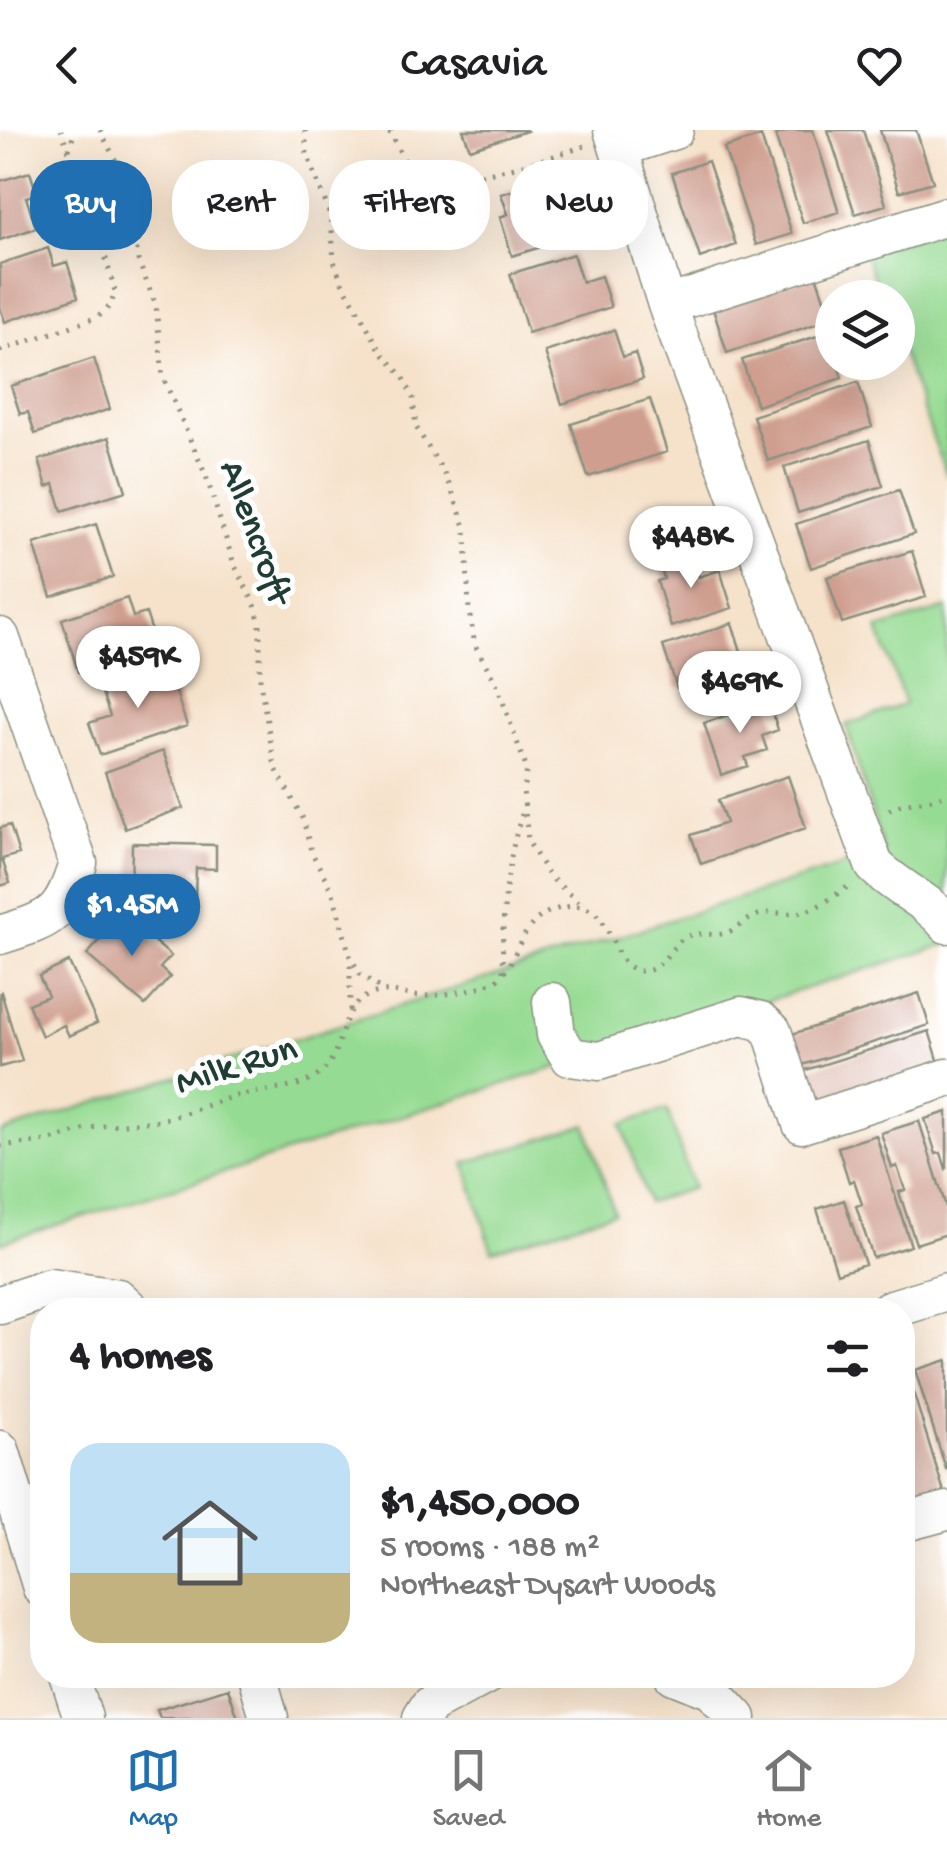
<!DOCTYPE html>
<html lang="en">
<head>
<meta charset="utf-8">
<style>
  body { margin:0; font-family:"Gochi Hand",sans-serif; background:#f2f2f2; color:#202124; height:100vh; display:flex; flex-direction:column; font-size:38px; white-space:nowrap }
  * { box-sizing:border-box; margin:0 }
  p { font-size:32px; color:#757577 }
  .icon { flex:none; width:55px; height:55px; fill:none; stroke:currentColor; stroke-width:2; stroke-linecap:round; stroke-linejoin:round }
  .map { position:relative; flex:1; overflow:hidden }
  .sheet { position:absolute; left:30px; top:1168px; width:885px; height:390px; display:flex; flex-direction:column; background:#fff; border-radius:40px; box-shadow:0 10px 40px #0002 }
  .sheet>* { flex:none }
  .top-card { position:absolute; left:30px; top:30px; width:888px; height:90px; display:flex; gap:20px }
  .controls { position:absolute; left:815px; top:150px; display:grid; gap:20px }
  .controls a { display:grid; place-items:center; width:100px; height:100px; border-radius:50%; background:#fff; box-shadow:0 10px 40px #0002; font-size:50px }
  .price { position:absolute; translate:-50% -85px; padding:0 22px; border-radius:35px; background:#fff; color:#222; font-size:32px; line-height:65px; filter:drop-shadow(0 2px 5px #0008) }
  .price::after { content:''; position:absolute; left:50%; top:60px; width:30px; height:22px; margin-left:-15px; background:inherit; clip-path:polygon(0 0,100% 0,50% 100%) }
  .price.current { background:#1f6fb2; color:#fff }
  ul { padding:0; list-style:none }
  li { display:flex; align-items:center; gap:30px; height:250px; padding:0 40px }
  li+li { border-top:2px solid #e0e0e0 }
  li span { display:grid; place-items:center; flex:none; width:280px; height:200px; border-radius:30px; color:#555 }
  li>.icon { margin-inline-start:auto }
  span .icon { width:120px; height:120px; fill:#fffc; stroke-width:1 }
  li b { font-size:42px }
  h2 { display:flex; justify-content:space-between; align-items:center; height:120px; padding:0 40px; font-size:42px }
  .tag { padding:0 35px; border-radius:40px; background:#fff; box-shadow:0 10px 40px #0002; font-size:35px; line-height:90px }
  .tag.current { background:#1f6fb2; color:#fff }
  header { display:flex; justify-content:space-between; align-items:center; height:130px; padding:0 40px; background:#fff; font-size:45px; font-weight:600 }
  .dock { display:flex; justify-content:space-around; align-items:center; height:140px; border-top:2px solid #e0e0e0; background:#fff; font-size:28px; color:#757577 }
  .dock a { display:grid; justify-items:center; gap:5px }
  .dock .current { color:#1f6fb2 }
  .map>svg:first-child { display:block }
</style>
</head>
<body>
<header><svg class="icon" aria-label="back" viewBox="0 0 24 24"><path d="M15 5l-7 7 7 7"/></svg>Casavia<svg class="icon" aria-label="heart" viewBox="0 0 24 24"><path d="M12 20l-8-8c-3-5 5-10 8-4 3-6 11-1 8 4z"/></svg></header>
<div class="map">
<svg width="947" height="1588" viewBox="0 0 947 1588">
  <rect width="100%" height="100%" fill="#fff"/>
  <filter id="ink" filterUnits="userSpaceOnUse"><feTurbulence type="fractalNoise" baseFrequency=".01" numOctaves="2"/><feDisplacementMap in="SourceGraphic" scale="20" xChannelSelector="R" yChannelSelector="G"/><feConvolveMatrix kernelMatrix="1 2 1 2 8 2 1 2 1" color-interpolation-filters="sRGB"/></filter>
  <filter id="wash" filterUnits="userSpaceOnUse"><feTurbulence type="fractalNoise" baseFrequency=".0048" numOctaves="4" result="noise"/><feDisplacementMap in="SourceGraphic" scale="40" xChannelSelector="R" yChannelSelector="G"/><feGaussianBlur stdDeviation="2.25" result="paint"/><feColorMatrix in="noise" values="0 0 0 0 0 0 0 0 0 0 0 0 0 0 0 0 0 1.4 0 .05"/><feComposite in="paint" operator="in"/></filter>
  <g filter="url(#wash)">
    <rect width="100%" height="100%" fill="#f6e2cb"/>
    <!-- green -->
    <path fill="#96db93" stroke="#5a8c64" stroke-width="2.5" d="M947 96V346L898 212V168L881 167 864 121Z
      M947 478V814L0 1113V1003L884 722 846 595 905 574 878 499Z
      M667 979 693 1058 648 1073 622 994Z
      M586 995 614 1082 492 1121 465 1033Z"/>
    <g id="blocks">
      <!-- building -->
      <path fill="#cf9e8f" d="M463 0H526L527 1 470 19Z
        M792 0H813L839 82 803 93 775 5Z
        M828 0H863L886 75 855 84Z
        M880 0H916L933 52 899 62Z
        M761 6 792 104 756 115 724 18Z
        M708 31 736 115 700 128 672 43Z
        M30 42 37 64 26 67 36 98 0 110V51Z
        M560 46 567 69 575 67 586 103 512 126 500 87 508 84 501 64Z
        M48 118 54 136 67 132 78 167 5 192 0 178V134Z
        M573 124 582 152 601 146 611 177 528 203 510 144Z
        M816 145 831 189 727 223 713 179Z
        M614 200 623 227 635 223 643 249 562 274 545 222Z
        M827 203 832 232H837L842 248 757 276 742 230Z
        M94 228 110 279 35 304 28 282 20 284 11 256Z
        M858 252 872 297 768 331 753 286Z
        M650 269 667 322 588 347 571 294Z
        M109 307 126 361 62 381 54 354 47 357 39 330Z
        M869 310 883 356 798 383 784 337Z
        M899 360 914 404 811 438 796 394Z
        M96 394 113 447 51 467 34 414Z
        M912 421 926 467 842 493 827 447Z
        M691 422 699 447 720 440 732 478 671 497 657 451 664 449 659 432Z
        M127 468 133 487 146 483 157 517 78 542 62 489Z
        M732 493 748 543 694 561 692 553 677 558 663 516Z
        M167 535 187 596 100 625 89 593 110 586 100 557Z
        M769 571 778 600 762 606 767 620 745 627 748 636 721 645 704 593Z
        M163 621 183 678 125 699 105 642Z
        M788 646 806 698 701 734 691 705 726 693 718 670Z
        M10 695 19 724 2 729 10 753 0 756V698Z
        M132 713 216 715V739L196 738 195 770 131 769Z
        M123 784 171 826 160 838 170 847 145 875 87 825Z
        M69 832 97 893 69 906 64 895 42 906 28 874 48 866 39 846Z
        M1 862 22 931 0 937V863Z
        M919 863 929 895 796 937 786 906Z
        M929 901 939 933 806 975 796 943Z
        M947 982V1038L946 1039 941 1023 936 1024 925 989Z
        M919 991 947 1080V1104L916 1114 899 1062 905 1060 897 1036 892 1038 881 1003Z
        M876 1005 911 1116 873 1128 856 1076 862 1074 854 1050 849 1052 838 1017Z
        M844 1070 865 1134 837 1143 817 1079Z
        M947 1230V1339H946L915 1240Z
        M907 1242 944 1362 912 1372 902 1340V1244Z
        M228 1558 238 1588H160L157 1580Z"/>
    </g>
  </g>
  <g filter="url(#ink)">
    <use href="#blocks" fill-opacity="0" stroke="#8a9080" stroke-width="2.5"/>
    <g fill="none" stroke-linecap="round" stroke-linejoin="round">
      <defs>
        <path id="minor" d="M613 0 667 175 874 735C896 758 927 769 947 794
          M619 18 674 0
          M667 175 947 86
          M0 507 78 733C62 787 51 789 0 805
          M552 872 556 905 570 927 599 931 741 886 761 891 772 901 802 994 947 948
          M0 1175 50 1158 118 1168 131 1180
          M889 1180 947 1162
          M0 1320 42 1458
          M902 1393 947 1381
          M69 1545 83 1588
          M257 1545 269 1588
          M674 1545 711 1560 737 1588
          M422 1588 430 1575 486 1545"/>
      </defs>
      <!-- minor casing -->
      <use href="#minor" stroke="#8a9080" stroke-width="41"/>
      <!-- path -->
      <path stroke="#8a9080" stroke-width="5" stroke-dasharray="2.5 8" stroke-linecap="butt" d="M100 0 117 33 119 56 134 94 138 130 156 176 163 247 206 346 234 434 255 475 260 494V552L275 637 303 689 311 721 333 763 350 826 360 844 384 861
        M305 0 307 24 331 87 334 131 342 152 382 223 403 246 413 268 416 297 447 348 466 399 469 481 475 515 497 555 527 640 523 660 528 711 549 746 581 774
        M378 0 391 3
        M390 0C396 13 402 32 414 40 445 63 552 27 588 15
        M69 20 75 0
        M0 221 98 187 111 175 115 161 98 100 61 0
        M889 680C907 669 929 674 947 663
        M503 842C501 789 506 732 523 681
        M350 880V831
        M0 1016C15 1014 30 1013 45 1011 62 1008 79 1000 96 997 119 993 142 994 164 989 188 984 212 972 236 966 261 960 295 961 317 946 345 927 337 880 367 866 386 857 400 865 419 866 437 867 476 860 493 852 517 841 516 792 554 780 621 758 602 839 642 841 664 842 670 813 688 806 701 801 714 807 725 803 737 800 746 789 758 785 769 781 784 784 795 783 816 781 832 767 849 756"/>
      <!-- minor -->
      <use href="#minor" stroke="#fff" stroke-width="38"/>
    </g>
  </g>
  <g text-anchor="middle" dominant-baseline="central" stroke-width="10" stroke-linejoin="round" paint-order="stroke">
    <!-- street labels -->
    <g font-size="38" fill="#1f3d34" stroke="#fff">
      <text transform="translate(253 403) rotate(70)">Allencroft</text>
      <text transform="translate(237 938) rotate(-17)">Milk Run</text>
    </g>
  </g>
</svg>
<div class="controls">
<a><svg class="icon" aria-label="layers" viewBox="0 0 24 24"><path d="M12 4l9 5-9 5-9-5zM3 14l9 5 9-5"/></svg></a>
</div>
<b class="price" style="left:691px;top:461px">$448K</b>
<b class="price" style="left:138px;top:581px">$459K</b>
<b class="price" style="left:740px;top:606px">$469K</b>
<b class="price current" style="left:132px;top:829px">$1.45M</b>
<div class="top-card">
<a class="tag current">Buy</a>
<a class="tag">Rent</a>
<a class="tag">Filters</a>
<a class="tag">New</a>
</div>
<section class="sheet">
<h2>4 homes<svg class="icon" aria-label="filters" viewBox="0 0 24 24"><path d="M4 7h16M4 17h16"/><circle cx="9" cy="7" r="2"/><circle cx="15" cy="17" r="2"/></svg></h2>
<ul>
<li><span style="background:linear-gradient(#bfe0f5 65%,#c2b280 0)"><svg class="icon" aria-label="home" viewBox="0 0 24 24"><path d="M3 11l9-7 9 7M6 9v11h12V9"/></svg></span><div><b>$1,450,000</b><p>5 rooms · 188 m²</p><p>Northeast Dysart Woods</p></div></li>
</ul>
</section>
</div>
<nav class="dock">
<a class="current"><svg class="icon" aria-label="map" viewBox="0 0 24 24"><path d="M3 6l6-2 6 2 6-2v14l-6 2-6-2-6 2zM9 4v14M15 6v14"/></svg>Map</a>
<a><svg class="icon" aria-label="saved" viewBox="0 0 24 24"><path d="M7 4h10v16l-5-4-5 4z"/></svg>Saved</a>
<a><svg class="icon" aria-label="home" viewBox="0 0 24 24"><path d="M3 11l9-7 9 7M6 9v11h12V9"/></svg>Home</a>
</nav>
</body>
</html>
